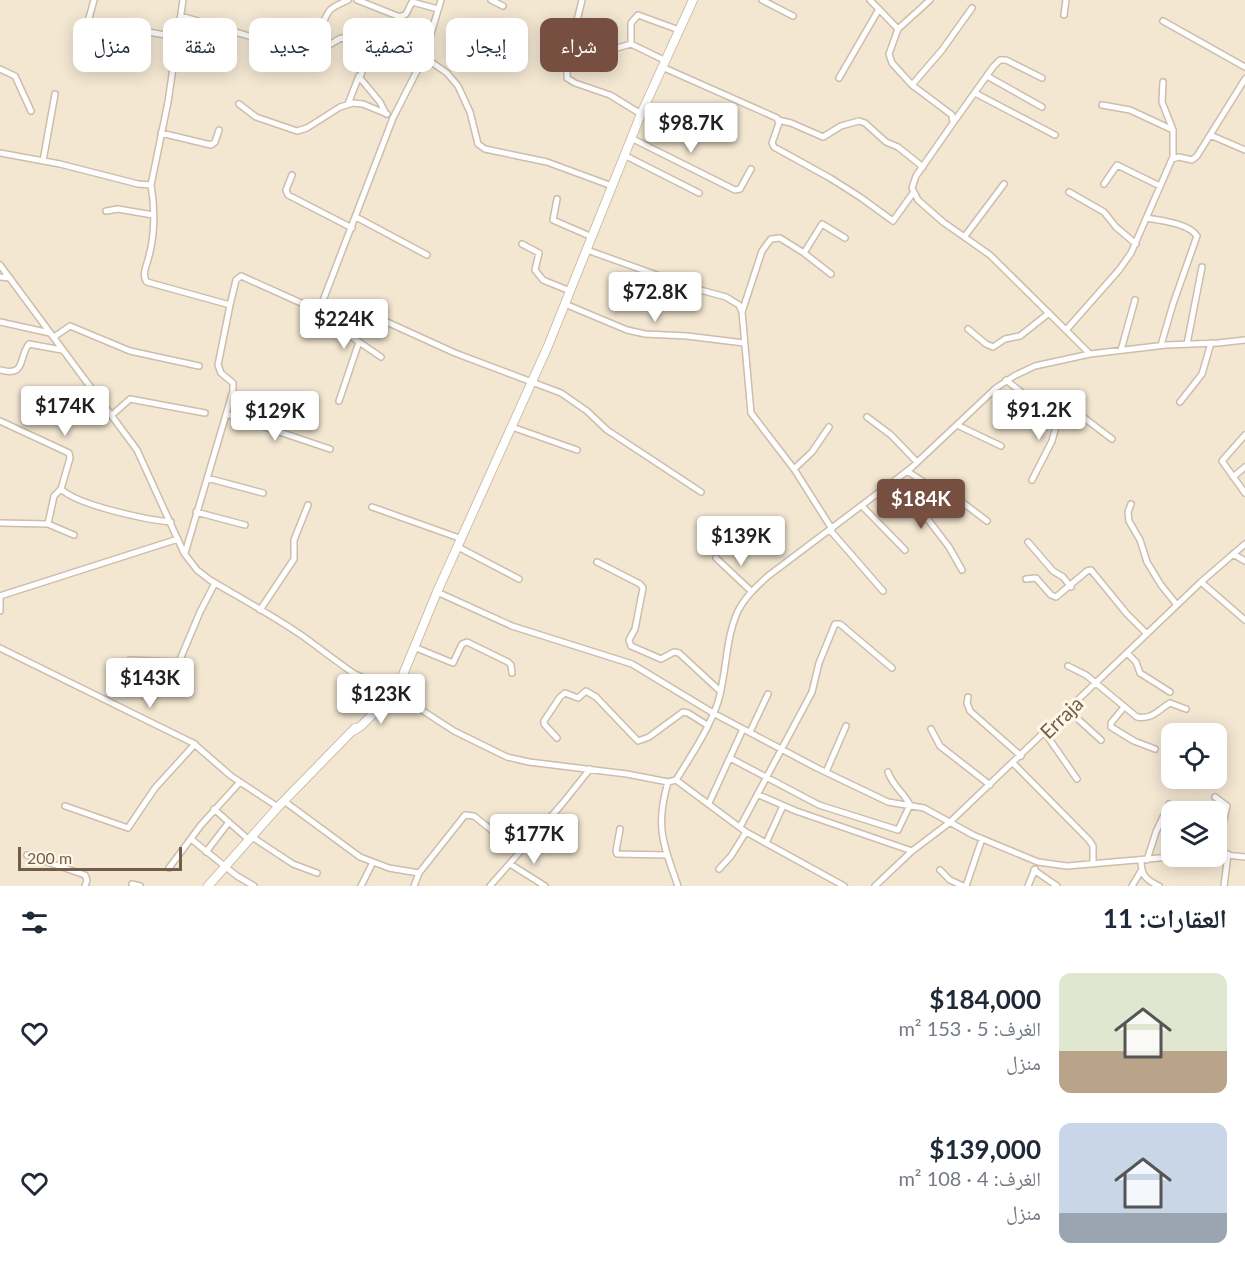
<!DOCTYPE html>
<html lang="ar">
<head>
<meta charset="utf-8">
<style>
  body { margin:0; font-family:Lato,"Noto Naskh Arabic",sans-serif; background:#f2f2f3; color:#1f2937; direction:rtl; height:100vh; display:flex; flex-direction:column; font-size:22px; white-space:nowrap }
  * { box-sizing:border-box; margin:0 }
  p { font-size:20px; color:#747a83 }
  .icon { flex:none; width:33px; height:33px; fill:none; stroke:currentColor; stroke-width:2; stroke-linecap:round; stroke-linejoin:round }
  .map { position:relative; height:886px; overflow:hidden; direction:ltr }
  .panel { display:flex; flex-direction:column; background:#fff; flex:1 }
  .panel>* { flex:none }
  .guide { position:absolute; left:18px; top:18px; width:600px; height:54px; direction:rtl; display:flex; gap:12px }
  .tools { position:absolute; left:1161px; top:723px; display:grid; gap:12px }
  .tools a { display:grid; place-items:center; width:66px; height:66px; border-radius:12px; background:#fff; box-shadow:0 3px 15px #0003; font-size:30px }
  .scale { position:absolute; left:18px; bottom:15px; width:164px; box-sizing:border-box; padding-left:6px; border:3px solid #735d4a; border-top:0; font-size:16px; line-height:21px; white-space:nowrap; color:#735d4a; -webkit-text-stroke:4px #fff8e9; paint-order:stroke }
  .price { position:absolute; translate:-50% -51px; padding:0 14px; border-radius:6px; background:#fff; color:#222; font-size:20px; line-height:39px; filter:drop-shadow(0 2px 3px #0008) }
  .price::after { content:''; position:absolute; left:50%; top:36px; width:18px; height:14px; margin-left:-9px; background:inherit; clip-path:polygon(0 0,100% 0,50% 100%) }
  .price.on { background:#774f40; color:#fff }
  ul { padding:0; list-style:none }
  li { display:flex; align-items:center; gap:18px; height:150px; padding:0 18px }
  li span { display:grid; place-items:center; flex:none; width:168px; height:120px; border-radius:12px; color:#555 }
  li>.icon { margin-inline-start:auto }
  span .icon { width:72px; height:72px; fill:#fffc; stroke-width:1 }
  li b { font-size:26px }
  h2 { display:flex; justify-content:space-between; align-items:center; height:72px; padding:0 18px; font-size:26px }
  .pill { padding:0 21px; border-radius:12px; background:#fff; box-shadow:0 3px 15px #0003; font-size:21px; line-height:54px }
  .pill.on { background:#774f40; color:#fff }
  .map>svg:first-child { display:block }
</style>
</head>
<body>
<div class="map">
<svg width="1245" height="886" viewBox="0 0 1245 886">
  <rect width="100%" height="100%" fill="#fbf5e3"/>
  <!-- residential -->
  <path fill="#f3e7d2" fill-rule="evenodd" d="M0 0H1245V886H0ZM1172 734H1216V778H1172ZM1172 812H1216V856H1172Z"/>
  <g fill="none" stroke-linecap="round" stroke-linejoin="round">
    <defs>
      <path id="minor" d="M94 0 89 18 93 23 178 37
        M348 0C342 3 334 6 330 10 327 13 318 33 317 38L329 45 341 38 367 45 369 49 360 78 380 102 386 114
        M357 0 400 17 406 14 412 2 438 9
        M441 0 424 57 447 73 458 86 470 112 478 144 485 149 547 162 612 186
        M491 0 503 6
        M582 0 567 62V78L575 83 610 95 641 114
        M762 0 793 16
        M870 0 898 29 889 54 892 63 912 85 952 115 953 123 916 176 912 188 918 200 943 222 990 255 1090 354
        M1064 15 1066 0
        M181 16 276 44 280 48 279 58
        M1163 21 1245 67
        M898 29 930 0
        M585 41 617 48 631 44 664 60
        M631 44V23L638 15 679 30
        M662 67 777 118 779 123 772 143 774 147 830 178 860 197 893 221 913 193
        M0 69 15 76 31 111
        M987 76 1042 107
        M839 78 879 9
        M1163 82 1162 102 1173 130V158
        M912 85 942 50 972 8
        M975 93 1055 135
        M239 104 256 117 297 131 307 128 340 107 353 103 363 104 387 114
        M348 104 359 76
        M1102 105 1130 110 1173 130
        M778 120 791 123 823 137 841 126 859 121 865 123 886 142 898 147 923 167
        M953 123 993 67 1000 60H1006L1042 78
        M161 133 211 145 215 142 219 130
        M1210 135 1245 150
        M631 138 735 190 740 189 751 169
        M0 153 60 164 138 184 151 185 168 102 183 0
        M624 155 699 193
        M43 161 55 94
        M292 175 286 190 288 195 352 228
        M1104 184 1117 165 1160 186
        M151 185C155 207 155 234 149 256 147 265 141 275 147 282L230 305 236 280 241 276 319 311 393 118 424 57
        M1069 192 1104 212 1116 227 1136 244
        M557 199 553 220 592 237
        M106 211 118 209 153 215
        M356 217 427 255
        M1147 218C1162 221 1188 223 1197 236L1173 304 1161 345
        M965 236 1004 184
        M522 244 539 253 535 270 543 280 570 291
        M587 250 693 288 726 297 739 305 742 312 751 413 794 469 832 529
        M804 253 831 274
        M0 265 137 450 184 553 197 570 210 580C242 599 274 616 304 637 340 663 374 692 416 708
        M0 277 10 278
        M565 304 627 330 645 334 687 336 744 343
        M356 308 455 353 561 393 587 411 607 430 701 492
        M319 311 327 320 359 342 339 401
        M742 312 762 251 771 239 780 238 804 253 822 224 845 238
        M0 322 50 333
        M968 329 986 344 993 347 1005 339 1020 336 1049 313
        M1067 329 1119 270 1131 253 1172 159 1179 157 1192 160 1197 156 1245 79
        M54 337 70 326 130 351 199 366
        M359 342 381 357
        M1187 344 1202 267
        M1121 350 1135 300
        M0 370C27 377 18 357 29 344L62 350
        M1006 380 1035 403 1043 407 1071 408 1112 439
        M1180 402 1202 374 1211 343
        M226 414 330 449
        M112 415 130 399 205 413
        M867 417 891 435 917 462
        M0 421 69 453 70 458 61 489
        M957 425 1001 446
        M512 427 577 450
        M1245 435 1222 461 1245 493
        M794 469 812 452 829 427
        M907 471 933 488 950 493 987 521
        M1233 477 1245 467
        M207 478 263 493
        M897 479 949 547 962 570
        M1032 480 1052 441 1061 408
        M1131 504 1128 512 1129 521 1140 540 1147 562 1161 585 1177 605
        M862 506 905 550
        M372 507 462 539
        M196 512 245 525
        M0 523 48 524 54 496 61 489C77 505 147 520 171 522
        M48 524 74 535
        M830 530 883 591
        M1028 542 1053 571 1063 577 1071 587
        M458 547 519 579
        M185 553 233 391V383L221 373 218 365 230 305
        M1233 554 1245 561
        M716 558 751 591
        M597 562 640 584 643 588 635 629 629 640 631 646 661 659 674 652 679 653 720 691
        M1026 579 1036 578 1051 595 1056 597 1087 571 1091 570 1127 614 1147 634
        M1201 582 1245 620
        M437 592 512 626 632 664 713 713 817 768 888 802 924 808 973 835 1038 862 1067 866 1182 856
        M0 596 178 539
        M0 598V611
        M260 610 294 559V540L308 505
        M414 647 453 663 462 644 467 642 508 662 511 665 512 673
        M0 648 193 743 231 776 278 807
        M1127 653 1136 662 1140 673 1170 692
        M130 660 179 662 200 612 215 583
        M1068 666 1086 675 1137 717C1152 720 1158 710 1170 703L1186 709
        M357 675 394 692 454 731 507 757 529 762 627 774 668 782 676 780 746 832 844 886
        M968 697 967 703 970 711 1021 756
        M1124 707 1111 723V727L1134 741 1155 749
        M1068 710 1101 740
        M931 729 940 746 990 785
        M750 732 768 694
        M1045 733 1077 779
        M557 738 544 724V721L560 697 565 693 578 698 586 691 596 697 638 741 649 737 683 712 688 713 707 725
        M730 758 819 805 898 830 910 805C904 793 892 785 888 772
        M1013 763 1089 840 1093 846V864
        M826 772 846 726
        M676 780C691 756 709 729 718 702 727 672 725 639 738 611 745 597 757 586 768 576L910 469 996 388 1014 376 1035 366 1090 354 1166 345 1218 343 1245 340
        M668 782C655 826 663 844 678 886
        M759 795 796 811 912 851
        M1215 797 1227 806 1216 854 1245 857
        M284 801 360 857 389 868 419 873 465 815 474 816 519 852
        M709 803 743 729
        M65 806 128 828 155 788 195 744
        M214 809 249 840
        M740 827 812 692 819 663 835 624H840L892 668
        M620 829 616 851 617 854 667 855
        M252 837 293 864 317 873
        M191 839 237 876 254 886
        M766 843 783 806
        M206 852 229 822
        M27 855 85 875 87 880 85 886
        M1147 860 1156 832 1169 804
        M1141 861C1141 875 1146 880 1159 886
        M510 864 545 886
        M169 868 201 825 240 782
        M719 869 731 856 746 832
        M940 870 950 880 963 886
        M1034 870 1057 886
        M132 884 140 886
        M361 886 373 862
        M414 886 419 873
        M490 886 562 804 590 769
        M875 886 912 851 949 823 1201 582 1245 544
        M966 886 982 839
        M1028 886 1035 869
        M1132 886 1141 871
        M1224 886 1228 854"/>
      <path id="secondary" d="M376 683 385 684 395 681
        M374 687 376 705
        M383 705 401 702
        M353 731 361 726 390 697 402 677 437 592 548 346 641 114 693 0
        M208 886 278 807 355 728"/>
    </defs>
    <!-- minor casing -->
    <use href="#minor" stroke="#cdbdaa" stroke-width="8"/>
    <!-- secondary casing -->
    <use href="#secondary" stroke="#cfbea8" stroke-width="10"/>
    <!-- minor -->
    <use href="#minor" stroke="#fff" stroke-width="5"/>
    <!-- secondary -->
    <use href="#secondary" stroke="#fff" stroke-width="8"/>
  </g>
  <g text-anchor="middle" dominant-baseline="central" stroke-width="6" stroke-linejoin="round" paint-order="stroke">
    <!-- street labels -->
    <g font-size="20" fill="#735d4a" stroke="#fff8e9">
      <text transform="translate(1061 717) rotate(-44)">Erraja</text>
    </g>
  </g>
</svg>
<div class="tools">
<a><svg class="icon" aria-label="locate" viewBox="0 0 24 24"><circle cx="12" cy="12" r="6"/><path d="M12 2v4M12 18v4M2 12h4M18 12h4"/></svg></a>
<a><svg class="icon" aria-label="layers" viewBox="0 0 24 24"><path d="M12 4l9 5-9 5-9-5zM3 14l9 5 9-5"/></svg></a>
</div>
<div class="scale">200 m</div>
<b class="price" style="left:691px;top:154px">$98.7K</b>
<b class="price" style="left:655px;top:323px">$72.8K</b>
<b class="price" style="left:344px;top:350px">$224K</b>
<b class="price" style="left:65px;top:437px">$174K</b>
<b class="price" style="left:1039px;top:441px">$91.2K</b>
<b class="price" style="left:275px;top:442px">$129K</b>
<b class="price on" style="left:921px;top:530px">$184K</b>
<b class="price" style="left:741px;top:567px">$139K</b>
<b class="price" style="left:150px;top:709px">$143K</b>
<b class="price" style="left:381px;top:725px">$123K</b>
<b class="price" style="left:534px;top:865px">$177K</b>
<div class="guide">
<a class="pill on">شراء</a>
<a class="pill">إيجار</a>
<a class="pill">تصفية</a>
<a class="pill">جديد</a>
<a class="pill">شقة</a>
<a class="pill">منزل</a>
</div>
</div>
<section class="panel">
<h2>العقارات: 11<svg class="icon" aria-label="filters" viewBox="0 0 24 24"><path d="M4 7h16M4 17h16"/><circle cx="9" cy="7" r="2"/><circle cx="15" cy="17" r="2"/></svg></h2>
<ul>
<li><span style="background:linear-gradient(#dfe7d0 65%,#b9a48a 0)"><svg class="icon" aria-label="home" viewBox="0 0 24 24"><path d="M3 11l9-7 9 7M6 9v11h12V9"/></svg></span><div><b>$184,000</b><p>الغرف: 5 · 153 m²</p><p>منزل</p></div><svg class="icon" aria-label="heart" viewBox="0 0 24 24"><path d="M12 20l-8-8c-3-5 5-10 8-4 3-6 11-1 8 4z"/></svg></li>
<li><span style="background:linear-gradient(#c9d6e8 75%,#9aa5b1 0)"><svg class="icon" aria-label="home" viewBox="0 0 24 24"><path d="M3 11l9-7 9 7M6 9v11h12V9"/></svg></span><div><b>$139,000</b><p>الغرف: 4 · 108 m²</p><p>منزل</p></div><svg class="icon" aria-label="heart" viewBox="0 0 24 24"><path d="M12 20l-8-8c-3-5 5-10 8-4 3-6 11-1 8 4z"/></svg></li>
</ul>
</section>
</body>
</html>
